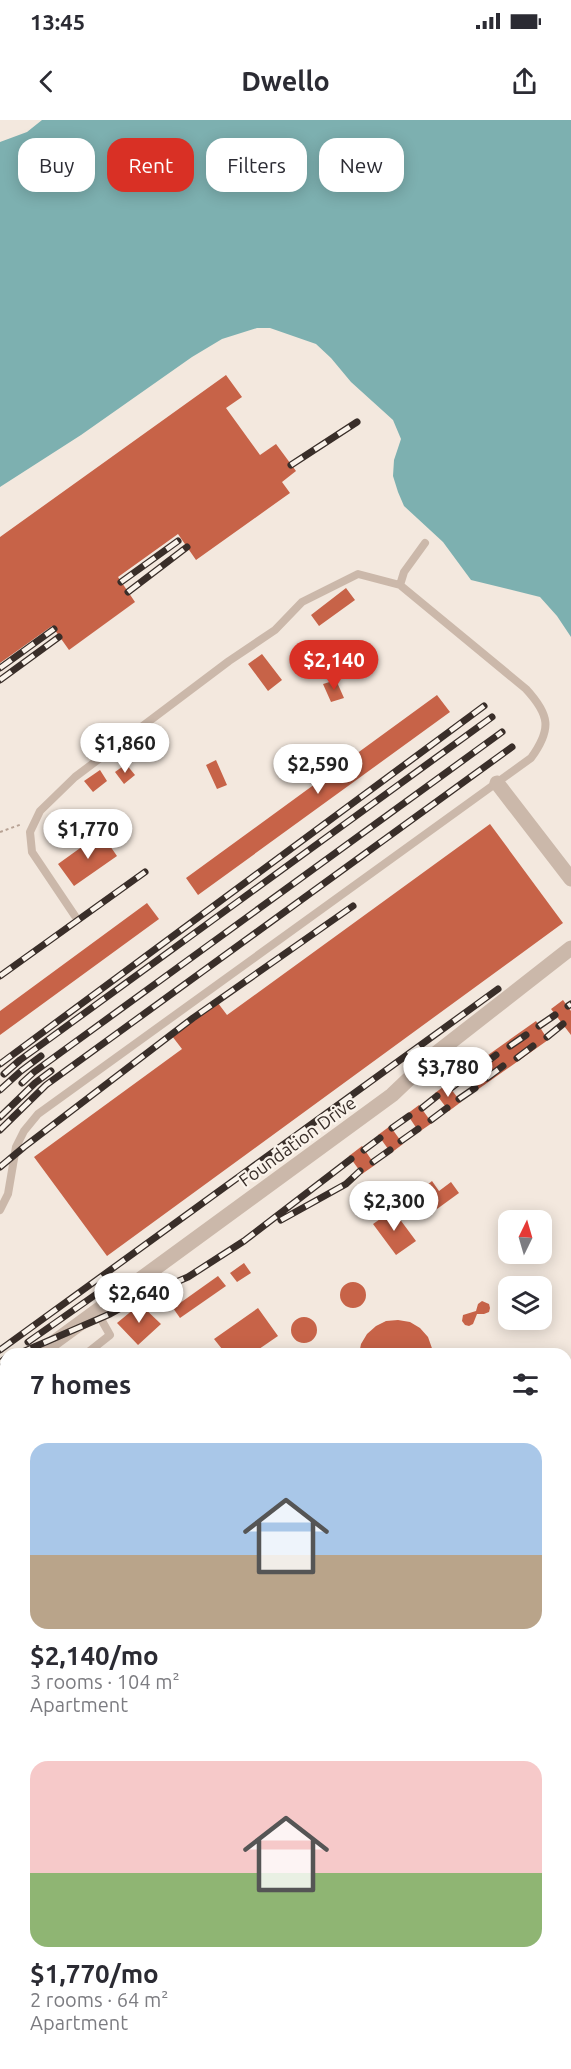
<!DOCTYPE html>
<html lang="en">
<head>
<meta charset="utf-8">
<style>
  body { margin:0; font-family:Ubuntu,sans-serif; background:#f2f2f3; color:#2b2b33; height:100vh; display:flex; flex-direction:column; font-size:22px; white-space:nowrap }
  * { box-sizing:border-box; margin:0 }
  p { font-size:20px; color:#7c7c81 }
  .icon { flex:none; width:33px; height:33px; fill:none; stroke:currentColor; stroke-width:2; stroke-linecap:round; stroke-linejoin:round }
  .map { position:relative; flex:1; overflow:hidden }
  .drawer { position:absolute; left:0px; top:1228px; width:572px; height:722px; display:flex; flex-direction:column; background:#fff; border-radius:18px 18px 0 0; box-shadow:0 3px 15px #0003 }
  .drawer>* { flex:none }
  .banner { position:absolute; left:18px; top:18px; width:536px; height:54px; display:flex; gap:12px }
  .needle { width:39px; rotate:5deg }
  .buttons { position:absolute; left:498px; top:1090px; display:grid; gap:12px }
  .buttons a { display:grid; place-items:center; width:54px; height:54px; border-radius:12px; background:#fff; box-shadow:0 3px 15px #0003; font-size:30px }
  .price { position:absolute; translate:-50% -51px; padding:0 14px; border-radius:21px; background:#fff; color:#222; font-size:20px; line-height:39px; filter:drop-shadow(0 2px 3px #0008) }
  .price::after { content:''; position:absolute; left:50%; top:36px; width:18px; height:14px; margin-left:-9px; background:inherit; clip-path:polygon(0 0,100% 0,50% 100%) }
  .price.current { background:#d93025; color:#fff }
  ul { padding:0; list-style:none }
  li { display:grid; align-content:center; gap:12px; height:318px; padding:0 30px }
  li span { display:grid; place-items:center; height:186px; border-radius:18px; color:#555 }
  li>.icon { margin-inline-start:auto }
  span .icon { width:108px; height:108px; fill:#fffc; stroke-width:1 }
  li b { font-size:26px }
  h2 { display:flex; justify-content:space-between; align-items:center; height:72px; padding:0 30px; font-size:26px }
  .pill { padding:0 21px; border-radius:18px; background:#fff; box-shadow:0 3px 15px #0003; font-size:21px; line-height:54px }
  .pill.current { background:#d93025; color:#fff }
  .status { display:flex; justify-content:space-between; align-items:center; height:42px; padding:0 30px; background:#fff; direction:ltr }
  .status svg { height:16px; fill:currentColor }
  header { display:flex; justify-content:space-between; align-items:center; height:78px; padding:0 30px; background:#fff; font-size:27px; font-weight:700 }
  .map>svg:first-child { display:block }
</style>
</head>
<body>
<div class="status"><b>13:45</b><svg viewBox="0 0 49 12"><path d="M0 12V9h3v3zM5 12V6h3v6zM10 12V3h3v9zM15 12V0h3v12zM26 1h20v11H26zM47 4h2v5h-2z"/></svg></div>
<header><svg class="icon" aria-label="back" viewBox="0 0 24 24"><path d="M15 5l-7 7 7 7"/></svg>Dwello<svg class="icon" aria-label="share" viewBox="0 0 24 24"><path d="M12 15V3M7 8l5-5 5 5M5 13v7h14v-7"/></svg></header>
<div class="map">
<svg width="571" height="1949" viewBox="0 0 571 1949">
  <rect width="100%" height="100%" fill="#f3e8de"/>
  <!-- water -->
  <path fill="#7db0b0" d="M42 0H571V517L557 496 540 477 471 460 443 422 404 386 398 372 393 356 394 340 401 319 393 300 351 262 331 238 316 224 270 208H257L222 219 192 237 81 315 0 367V22L27 12Z"/>
  <!-- building -->
  <path fill="#c76348" d="M226 255 242 277 226 288 260 335 276 324 296 351 282 362 290 373 196 440 178 414 118 457 135 482 69 530 52 506 0 543V417Z
    M346 468 355 480 319 506 311 495Z
    M262 534 282 560 268 571 248 544Z
    M336 560 344 578 331 582 323 564Z
    M437 575 450 592 198 775 186 758Z
    M216 640 227 665 217 669 206 645Z
    M126 644 135 655 124 664 115 652Z
    M100 650 107 661 93 672 84 661Z
    M490 704 563 803 107 1136 34 1037 182 929 172 916 218 883 227 895Z
    M101 713 117 736 74 766 58 744Z
    M147 783 159 799 0 915V891Z
    M563 880 571 891V915L551 889Z
    M536 901 548 920 477 970 464 952Z
    M447 964 461 982 449 991 435 973Z
    M419 985 432 1003 419 1012 407 994Z
    M390 1006 403 1024 391 1033 378 1015Z
    M362 1026 375 1045 362 1054 349 1036Z
    M432 1061 439 1071 451 1062 459 1073 437 1089 422 1069Z
    M393 1090 416 1121 396 1135 373 1104Z
    M244 1143 251 1153 237 1162 230 1153Z
    M218 1156 226 1166 180 1198 173 1188Z
    M340 1175a13 13 0 1 1 26 0a13 13 0 1 1-26 0Z
    M482 1181 489 1184 490 1188 489 1192 484 1194H477L473 1204 469 1206 465 1205 462 1201 463 1195 476 1191 478 1184Z
    M140 1184 161 1204 138 1225 117 1203Z
    M258 1188 278 1216 252 1234H226L214 1219Z
    M291 1210a13 13 0 1 1 26 0a13 13 0 1 1-26 0Z
    M398 1200 410 1202 420 1208 428 1217 434 1234H359L361 1224 367 1214 376 1206 386 1201Z"/>
  <g fill="none" stroke-linecap="round" stroke-linejoin="round">
    <!-- path -->
    <path stroke="#b7a294" stroke-width="2" stroke-dasharray="3 3" stroke-linecap="butt" d="M0 712 22 704"/>
    <!-- lane -->
    <path stroke="#cbb8aa" stroke-width="8" d="M75 796 32 732 30 712 40 691 75 657 229 541 275 510 302 482 358 454 400 465
      M0 1090 8 1074 16 1027 24 1011 38 994 531 638C552 609 550 595 526 569L400 465 404 452 425 423
      M86 1234 110 1215 97 1192
      M0 1295 6 1291"/>
    <!-- street -->
    <path stroke="#cbb8aa" stroke-width="15" d="M497 663 571 759
      M38 1234 392 975 434 935 571 828
      M0 1262 6 1258
      M566 1822 571 1818
      M393 1949 400 1944"/>
    <defs>
      <path id="rail" d="M291 345 357 302
        M121 462 178 421
        M128 472 187 427
        M0 548 54 509
        M0 560 59 517
        M0 856 145 752
        M568 886 571 884
        M539 906 555 895
        M547 917 563 904
        M510 926 526 915
        M517 938 533 926
        M0 944 484 586
        M480 947 496 935
        M4 954 20 940 492 597
        M487 958 503 946
        M22 963 34 952 502 612
        M451 968 467 956
        M0 970 21 951 41 936
        M459 979 475 968
        M422 988 437 976
        M0 997 35 963 51 951
        M431 1000 447 988
        M392 1008 409 996
        M0 1010 46 965 512 627
        M401 1021 418 1009
        M364 1030 380 1018
        M373 1042 390 1030
        M0 1047 24 1027 193 898 353 786
        M281 1100 346 1064 360 1051
        M28 1222 115 1161
        M0 1230 498 869
        M18 1234 110 1194 139 1178 188 1157 244 1121 351 1039
        M0 1243 6 1238"/>
    </defs>
    <!-- rail casing -->
    <use href="#rail" stroke="#392e29" stroke-width="7"/>
    <!-- rail -->
    <use href="#rail" stroke="#faf3eb" stroke-width="4.5" stroke-dasharray="14" stroke-linecap="butt"/>
  </g>
  <g text-anchor="middle" dominant-baseline="central" stroke-width="4.5" stroke-linejoin="round" paint-order="stroke">
    <!-- street labels -->
    <g font-size="18" fill="#392e29" stroke="#faf3eb">
      <text transform="translate(297 1021) rotate(-36)">Foundation Drive</text>
    </g>
  </g>
</svg>
<div class="buttons">
<a><svg class="needle" viewBox="-14 -14 28 28"><path d="M0-13l5 13h-10z" fill="#e53935"/><path d="M0 13l5-13h-10z" fill="#7c7c81"/></svg></a>
<a><svg class="icon" aria-label="layers" viewBox="0 0 24 24"><path d="M12 4l9 5-9 5-9-5zM3 14l9 5 9-5"/></svg></a>
</div>
<b class="price current" style="left:334px;top:571px">$2,140</b>
<b class="price" style="left:125px;top:654px">$1,860</b>
<b class="price" style="left:318px;top:675px">$2,590</b>
<b class="price" style="left:88px;top:740px">$1,770</b>
<b class="price" style="left:448px;top:978px">$3,780</b>
<b class="price" style="left:394px;top:1112px">$2,300</b>
<b class="price" style="left:139px;top:1204px">$2,640</b>
<div class="banner">
<a class="pill">Buy</a>
<a class="pill current">Rent</a>
<a class="pill">Filters</a>
<a class="pill">New</a>
</div>
<section class="drawer">
<h2>7 homes<svg class="icon" aria-label="filters" viewBox="0 0 24 24"><path d="M4 7h16M4 17h16"/><circle cx="9" cy="7" r="2"/><circle cx="15" cy="17" r="2"/></svg></h2>
<ul>
<li><span style="background:linear-gradient(#a9c7e8 60%,#b9a48a 0)"><svg class="icon" aria-label="home" viewBox="0 0 24 24"><path d="M3 11l9-7 9 7M6 9v11h12V9"/></svg></span><div><b>$2,140/mo</b><p>3 rooms · 104 m²</p><p>Apartment</p></div></li>
<li><span style="background:linear-gradient(#f6c9c9 60%,#8fb573 0)"><svg class="icon" aria-label="home" viewBox="0 0 24 24"><path d="M3 11l9-7 9 7M6 9v11h12V9"/></svg></span><div><b>$1,770/mo</b><p>2 rooms · 64 m²</p><p>Apartment</p></div></li>
</ul>
</section>
</div>
</body>
</html>
